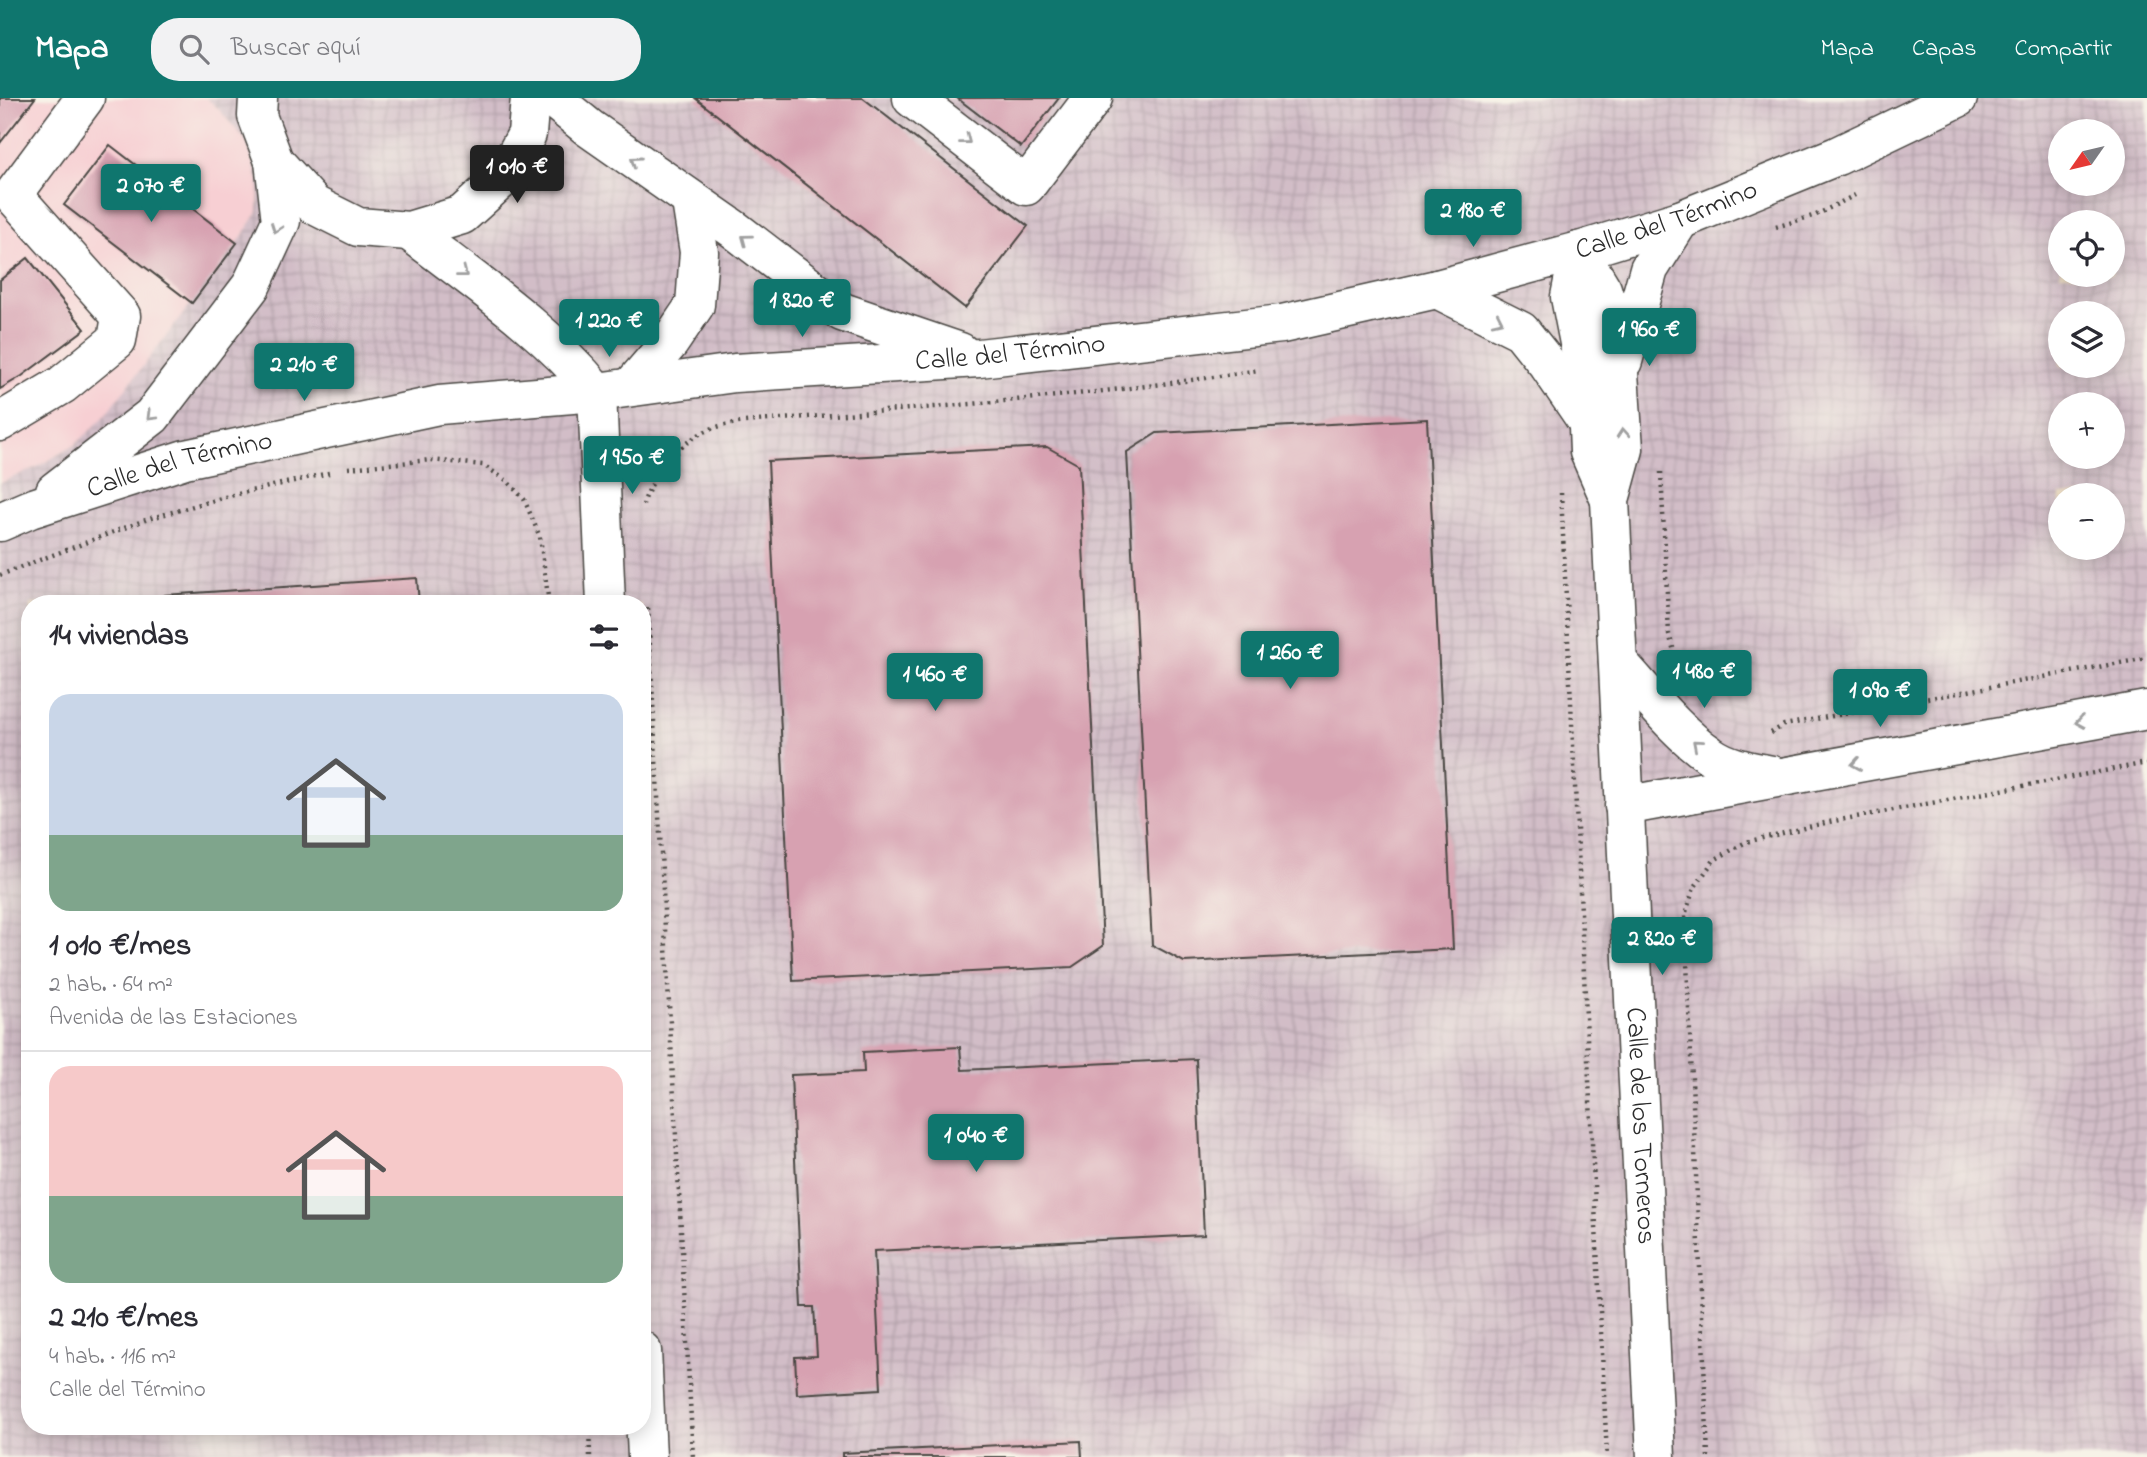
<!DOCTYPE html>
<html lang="es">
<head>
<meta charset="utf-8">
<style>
  body { margin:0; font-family:"Indie Flower",sans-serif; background:#f2f2f3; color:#2b2b33; height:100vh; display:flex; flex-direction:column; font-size:26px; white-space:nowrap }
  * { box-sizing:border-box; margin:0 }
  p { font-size:23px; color:#7c7c81 }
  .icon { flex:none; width:38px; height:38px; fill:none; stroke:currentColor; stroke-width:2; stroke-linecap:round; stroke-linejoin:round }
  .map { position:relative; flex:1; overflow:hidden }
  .drawer { position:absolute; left:21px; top:497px; width:630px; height:840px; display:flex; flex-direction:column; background:#fff; border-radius:28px; box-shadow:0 4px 18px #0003 }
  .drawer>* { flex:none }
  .needle { width:46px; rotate:236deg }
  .fabs { position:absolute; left:2048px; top:21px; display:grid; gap:14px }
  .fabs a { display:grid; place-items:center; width:77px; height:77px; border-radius:50%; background:#fff; box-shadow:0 4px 18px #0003; font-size:35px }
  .price { position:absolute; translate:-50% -60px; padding:0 16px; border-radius:7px; background:#0f766e; color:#fff; font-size:23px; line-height:46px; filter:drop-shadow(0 2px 4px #0008) }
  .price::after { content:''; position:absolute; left:50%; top:42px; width:21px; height:16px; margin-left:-10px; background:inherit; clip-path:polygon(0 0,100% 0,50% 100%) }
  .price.current { background:#222; color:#fff }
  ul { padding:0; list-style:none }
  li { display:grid; align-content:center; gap:14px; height:371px; padding:0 28px }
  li+li { border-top:2px solid #e1e1e2 }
  li span { display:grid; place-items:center; height:217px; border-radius:21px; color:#555 }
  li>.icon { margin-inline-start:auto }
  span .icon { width:126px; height:126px; fill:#fffc; stroke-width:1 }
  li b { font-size:30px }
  h2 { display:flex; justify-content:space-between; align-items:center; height:84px; padding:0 28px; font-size:30px }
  header { display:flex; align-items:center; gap:42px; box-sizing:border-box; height:98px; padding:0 35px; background:#0f766e; color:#fff }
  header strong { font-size:33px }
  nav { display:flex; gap:38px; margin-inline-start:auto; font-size:24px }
  .search { width:490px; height:63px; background:#f2f2f3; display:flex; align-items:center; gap:18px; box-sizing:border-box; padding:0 24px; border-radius:28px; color:#7c7c81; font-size:26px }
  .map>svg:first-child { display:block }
</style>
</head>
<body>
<header>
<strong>Mapa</strong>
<div class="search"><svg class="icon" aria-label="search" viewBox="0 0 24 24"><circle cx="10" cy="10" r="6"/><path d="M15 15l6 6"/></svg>Buscar aquí</div>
<nav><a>Mapa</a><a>Capas</a><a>Compartir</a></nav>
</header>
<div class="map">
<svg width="2147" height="1359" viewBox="0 0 2147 1359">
  <defs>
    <pattern id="industrial-grid" width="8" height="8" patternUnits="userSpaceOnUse" patternTransform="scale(1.75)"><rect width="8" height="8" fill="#d2bdc7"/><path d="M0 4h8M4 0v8" fill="none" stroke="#b4a3ab"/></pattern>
  </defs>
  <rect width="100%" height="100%" fill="#f7f3e8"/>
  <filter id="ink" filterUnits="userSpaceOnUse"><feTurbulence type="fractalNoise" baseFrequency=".0143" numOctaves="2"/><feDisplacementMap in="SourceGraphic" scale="14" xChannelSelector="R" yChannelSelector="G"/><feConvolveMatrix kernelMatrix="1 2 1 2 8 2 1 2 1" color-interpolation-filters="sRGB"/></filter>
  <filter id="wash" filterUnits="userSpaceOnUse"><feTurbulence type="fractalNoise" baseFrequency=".00686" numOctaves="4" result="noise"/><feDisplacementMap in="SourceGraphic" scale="28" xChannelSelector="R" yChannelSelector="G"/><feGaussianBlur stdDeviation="1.57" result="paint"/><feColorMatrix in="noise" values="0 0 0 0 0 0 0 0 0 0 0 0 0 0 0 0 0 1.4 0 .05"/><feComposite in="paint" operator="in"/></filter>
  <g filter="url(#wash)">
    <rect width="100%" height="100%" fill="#f2e0c3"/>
    <!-- built -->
    <path fill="#f7cfd3" d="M0 0H206L216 8 246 43 259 87 258 114 237 146 104 320 76 346 37 369 0 385Z"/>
    <!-- industrial -->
    <path fill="url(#industrial-grid)" fill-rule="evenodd" d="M206 0H2147V1359H0V385L37 369 76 346 103 320 237 146 258 114 259 87 246 43 216 8ZM2060 33H2112V86H2060ZM2060 124H2112V177H2060ZM2060 215H2112V268H2060ZM2060 306H2112V359H2060ZM2060 397H2112V450H2060ZM30 506H642V1328H30Z"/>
    <g id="blocks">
      <!-- building -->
      <path fill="#d7a1b1" d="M0 0H35L0 45Z
        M695 0H863L1028 128 965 210Z
        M957 0H1059L1021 49Z
        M110 47 237 145 192 205 64 107Z
        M28 160 85 231 22 278 0 291V182Z
        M1427 321 1453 851 1184 864 1152 847 1127 354 1157 335Z
        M1047 349 1079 367 1103 848 1072 869 793 883 768 363Z
        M417 480 419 506H166L165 497Z
        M960 949 962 972 1196 961 1204 1137 874 1153 881 1291 797 1296 795 1259 817 1258 814 1209H802L791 977 864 974 863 954Z
        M1081 1343 1082 1359H842V1355Z"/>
    </g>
  </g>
  <g filter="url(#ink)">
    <use href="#blocks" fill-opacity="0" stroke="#494642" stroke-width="2"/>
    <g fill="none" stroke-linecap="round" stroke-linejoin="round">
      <defs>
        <g id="minor">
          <path d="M258 0 257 18 274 63 314 107 358 129 409 133 462 117 504 79 527 36 530 0"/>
          <path d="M552 0 589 30 735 132 842 214 960 254"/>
          <path d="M912 0 1026 88 1093 0"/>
          <path d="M409 133C474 183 544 230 597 294"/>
          <path id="s1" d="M1579 153 1602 191 1612 224 1619 275 1624 351 1610 402 1656 1359"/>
          <path d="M1579 153 1570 199 1586 281 1589 354 1610 402"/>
          <path d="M1437 191 1521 233 1549 268 1588 325"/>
          <path d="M1623 263 1649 171 1680 122"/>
          <path d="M632 288 670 244 695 207 699 154 691 103"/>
          <path d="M597 294 606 506"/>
          <path d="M0 324 62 287 117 242 121 218 13 97 85 0"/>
          <path d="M55 393 152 318 251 188 281 123 274 63"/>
          <path id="s2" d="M0 424 30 411 185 361 439 307 597 294 735 275 979 260 1282 226 1437 191 1579 153 1680 122 1837 58 1958 0"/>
          <path d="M1618 564C1647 595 1675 633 1710 657 1728 670 1752 673 1772 677"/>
          <path d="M1624 708 2147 612"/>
          <path d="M642 1253 647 1359"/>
        </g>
      </defs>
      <!-- minor casing -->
      <use href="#minor" stroke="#494642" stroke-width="41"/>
      <!-- path -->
      <path stroke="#494642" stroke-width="4.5" stroke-dasharray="2 5" stroke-linecap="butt" d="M1776 129 1816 117 1855 97
        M348 370 431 362 483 367 506 382 524 401 540 439 549 506
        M1661 374 1669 536 1679 570
        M1561 395 1607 1359
        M643 407C652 376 685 337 717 329 726 326 735 326 744 324 916 310 1088 300 1258 272
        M0 477 148 421 225 399 333 374
        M648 510 693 1359
        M1771 635 1784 627 2147 560
        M589 1328 590 1359
        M1708 1359 1685 817 1694 790 1714 762 1746 744 1829 724 2147 665"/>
      <!-- minor -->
      <use href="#minor" stroke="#fff" stroke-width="38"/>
    </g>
    <!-- one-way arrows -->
    <defs><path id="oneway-chevron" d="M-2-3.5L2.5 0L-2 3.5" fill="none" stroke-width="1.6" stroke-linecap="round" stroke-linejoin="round" transform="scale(1.75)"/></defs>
    <g stroke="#a0a0a0">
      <use href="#oneway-chevron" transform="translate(966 42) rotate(38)"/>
      <use href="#oneway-chevron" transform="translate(635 63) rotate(-145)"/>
      <use href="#oneway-chevron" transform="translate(276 130) rotate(110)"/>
      <use href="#oneway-chevron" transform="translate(746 141) rotate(-143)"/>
      <use href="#oneway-chevron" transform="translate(463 175) rotate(38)"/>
      <use href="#oneway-chevron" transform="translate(1498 222) rotate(25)"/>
      <use href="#oneway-chevron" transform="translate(151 318) rotate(135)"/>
      <use href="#oneway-chevron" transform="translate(1623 335) rotate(-94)"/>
      <use href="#oneway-chevron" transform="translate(2080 624) rotate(170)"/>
      <use href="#oneway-chevron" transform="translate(1697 646) rotate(-139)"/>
      <use href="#oneway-chevron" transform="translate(1856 666) rotate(170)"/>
    </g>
  </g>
  <g text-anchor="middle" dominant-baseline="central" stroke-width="5" stroke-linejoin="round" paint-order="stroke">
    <!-- street labels -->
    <g font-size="28" fill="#2b2b2b" stroke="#f7f3e8">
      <text stroke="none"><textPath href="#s2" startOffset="1701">Calle del Término</textPath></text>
      <text stroke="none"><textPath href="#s2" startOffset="1029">Calle del Término</textPath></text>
      <text stroke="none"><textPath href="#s2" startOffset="189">Calle del Término</textPath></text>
      <text stroke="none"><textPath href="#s1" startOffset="886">Calle de los Torneros</textPath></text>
    </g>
  </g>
</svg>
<div class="fabs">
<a><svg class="needle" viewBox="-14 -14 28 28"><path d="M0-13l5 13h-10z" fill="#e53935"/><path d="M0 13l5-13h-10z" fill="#7c7c81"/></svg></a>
<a><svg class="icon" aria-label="locate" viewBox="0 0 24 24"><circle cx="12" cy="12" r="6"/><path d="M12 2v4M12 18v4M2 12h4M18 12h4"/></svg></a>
<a><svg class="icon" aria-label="layers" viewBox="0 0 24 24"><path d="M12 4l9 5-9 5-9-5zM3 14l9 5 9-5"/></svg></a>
<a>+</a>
<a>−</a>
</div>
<b class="price current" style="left:517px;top:107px">1 010 €</b>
<b class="price" style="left:151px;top:126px">2 070 €</b>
<b class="price" style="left:1473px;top:151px">2 180 €</b>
<b class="price" style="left:802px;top:241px">1 820 €</b>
<b class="price" style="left:609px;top:261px">1 220 €</b>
<b class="price" style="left:1649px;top:270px">1 960 €</b>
<b class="price" style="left:304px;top:305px">2 210 €</b>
<b class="price" style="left:632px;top:398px">1 950 €</b>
<b class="price" style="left:1290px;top:593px">1 260 €</b>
<b class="price" style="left:1704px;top:612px">1 480 €</b>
<b class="price" style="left:935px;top:615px">1 460 €</b>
<b class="price" style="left:1880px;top:631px">1 090 €</b>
<b class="price" style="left:1662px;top:879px">2 820 €</b>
<b class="price" style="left:976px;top:1076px">1 040 €</b>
<section class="drawer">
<h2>14 viviendas<svg class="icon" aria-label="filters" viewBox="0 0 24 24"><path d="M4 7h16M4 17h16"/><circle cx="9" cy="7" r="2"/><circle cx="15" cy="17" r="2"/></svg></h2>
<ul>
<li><span style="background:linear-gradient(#c9d6e8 65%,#7fa58c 0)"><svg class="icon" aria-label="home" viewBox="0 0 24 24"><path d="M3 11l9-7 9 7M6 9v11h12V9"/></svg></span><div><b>1 010 €/mes</b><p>2 hab. · 64 m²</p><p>Avenida de las Estaciones</p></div></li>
<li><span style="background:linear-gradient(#f6c9c9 60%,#7fa58c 0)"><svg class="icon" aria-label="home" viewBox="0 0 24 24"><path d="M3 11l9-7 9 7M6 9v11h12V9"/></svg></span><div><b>2 210 €/mes</b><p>4 hab. · 116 m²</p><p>Calle del Término</p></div></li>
</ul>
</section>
</div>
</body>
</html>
